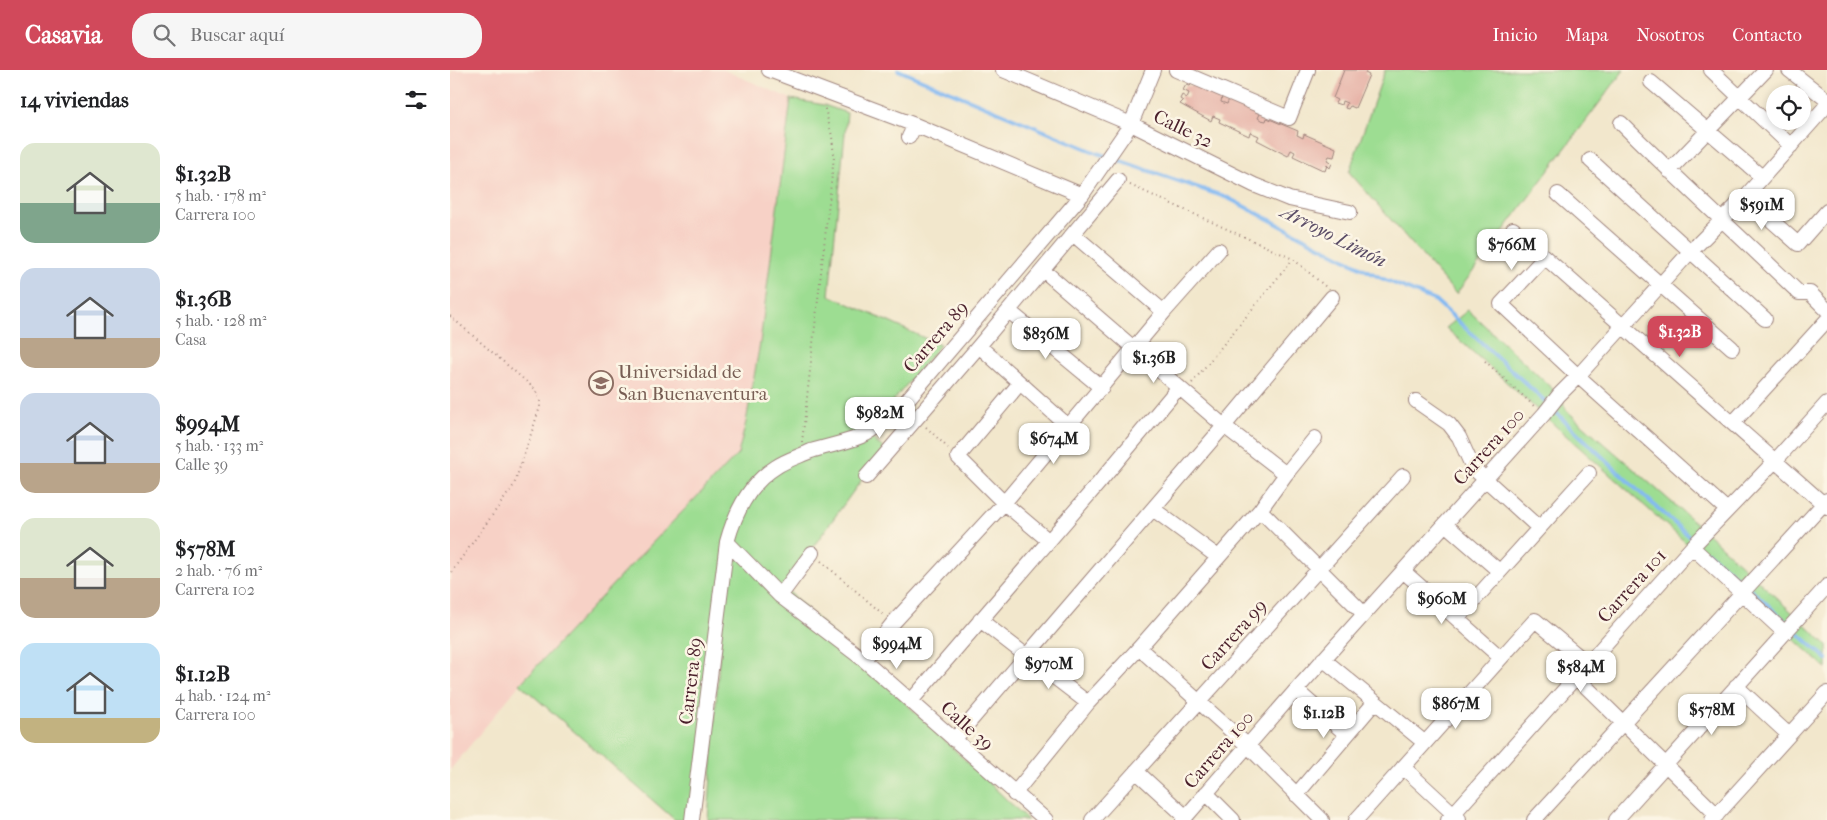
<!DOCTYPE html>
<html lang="es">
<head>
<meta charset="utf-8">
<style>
  body { margin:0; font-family:"IM FELL French Canon",serif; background:#f6f6f6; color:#202124; height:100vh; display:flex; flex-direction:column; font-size:19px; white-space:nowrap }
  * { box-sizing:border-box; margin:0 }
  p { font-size:16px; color:#757577 }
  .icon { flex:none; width:28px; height:28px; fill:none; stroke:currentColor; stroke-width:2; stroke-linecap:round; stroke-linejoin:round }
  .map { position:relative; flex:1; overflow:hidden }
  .sheet { display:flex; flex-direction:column; background:#fff; width:450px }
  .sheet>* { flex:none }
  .buttons { position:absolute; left:1316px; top:15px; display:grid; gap:10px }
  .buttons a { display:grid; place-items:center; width:45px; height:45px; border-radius:50%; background:#fff; box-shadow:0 2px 8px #0003; font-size:25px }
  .price { position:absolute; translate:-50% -42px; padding:0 11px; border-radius:10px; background:#fff; color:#222; font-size:16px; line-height:32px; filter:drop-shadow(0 1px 2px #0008) }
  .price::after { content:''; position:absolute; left:50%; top:30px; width:15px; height:11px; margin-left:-8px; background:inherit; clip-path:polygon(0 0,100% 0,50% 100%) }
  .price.active { background:#d1495b; color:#fff }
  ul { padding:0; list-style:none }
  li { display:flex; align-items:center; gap:15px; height:125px; padding:0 20px }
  li span { display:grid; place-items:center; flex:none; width:140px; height:100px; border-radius:15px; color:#555 }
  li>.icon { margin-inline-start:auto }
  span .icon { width:60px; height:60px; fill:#fffc; stroke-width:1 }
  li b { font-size:21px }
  h2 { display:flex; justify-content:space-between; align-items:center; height:60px; padding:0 20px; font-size:21px }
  header { display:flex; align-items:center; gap:30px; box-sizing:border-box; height:70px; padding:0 25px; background:#d1495b; color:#fff }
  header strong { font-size:24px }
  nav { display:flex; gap:28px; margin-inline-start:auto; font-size:18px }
  .search { width:350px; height:45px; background:#f6f6f6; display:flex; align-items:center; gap:12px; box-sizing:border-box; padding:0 18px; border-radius:20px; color:#757577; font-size:19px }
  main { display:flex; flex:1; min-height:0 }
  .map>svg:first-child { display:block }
</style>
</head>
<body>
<header>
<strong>Casavia</strong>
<div class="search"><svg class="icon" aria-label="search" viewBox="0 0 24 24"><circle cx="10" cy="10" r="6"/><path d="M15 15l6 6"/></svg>Buscar aquí</div>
<nav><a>Inicio</a><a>Mapa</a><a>Nosotros</a><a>Contacto</a></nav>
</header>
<main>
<section class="sheet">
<h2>14 viviendas<svg class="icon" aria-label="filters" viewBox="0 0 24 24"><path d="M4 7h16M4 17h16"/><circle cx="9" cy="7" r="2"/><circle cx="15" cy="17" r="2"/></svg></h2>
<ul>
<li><span style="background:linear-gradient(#dfe7d0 60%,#7fa58c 0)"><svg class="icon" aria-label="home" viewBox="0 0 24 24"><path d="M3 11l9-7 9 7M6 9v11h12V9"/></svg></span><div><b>$1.32B</b><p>5 hab. · 178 m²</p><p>Carrera 100</p></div></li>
<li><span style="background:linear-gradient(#c9d6e8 70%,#b9a48a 0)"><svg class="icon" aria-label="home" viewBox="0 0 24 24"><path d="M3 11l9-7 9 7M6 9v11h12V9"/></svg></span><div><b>$1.36B</b><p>5 hab. · 128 m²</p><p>Casa</p></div></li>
<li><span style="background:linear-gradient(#c9d6e8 70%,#b9a48a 0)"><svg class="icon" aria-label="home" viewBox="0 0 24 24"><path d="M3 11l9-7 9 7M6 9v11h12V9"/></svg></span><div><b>$994M</b><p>5 hab. · 133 m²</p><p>Calle 39</p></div></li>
<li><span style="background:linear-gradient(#dfe7d0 60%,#b9a48a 0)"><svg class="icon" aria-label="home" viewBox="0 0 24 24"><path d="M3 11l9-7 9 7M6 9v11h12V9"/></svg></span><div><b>$578M</b><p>2 hab. · 76 m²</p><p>Carrera 102</p></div></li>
<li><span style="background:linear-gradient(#bfe0f5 75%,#c2b280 0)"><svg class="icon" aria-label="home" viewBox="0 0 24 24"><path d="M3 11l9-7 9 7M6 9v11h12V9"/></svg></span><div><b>$1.12B</b><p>4 hab. · 124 m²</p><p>Carrera 100</p></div></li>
</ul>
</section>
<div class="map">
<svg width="1377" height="750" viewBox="0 0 1377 750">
  <rect width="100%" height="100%" fill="#fcf5e5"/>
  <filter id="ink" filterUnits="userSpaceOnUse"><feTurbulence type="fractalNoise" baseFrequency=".02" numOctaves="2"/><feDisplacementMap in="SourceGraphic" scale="10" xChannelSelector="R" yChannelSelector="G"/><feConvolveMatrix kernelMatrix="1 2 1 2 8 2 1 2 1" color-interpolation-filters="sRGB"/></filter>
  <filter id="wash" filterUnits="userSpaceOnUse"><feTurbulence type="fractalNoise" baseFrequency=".0096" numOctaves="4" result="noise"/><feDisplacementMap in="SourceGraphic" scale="20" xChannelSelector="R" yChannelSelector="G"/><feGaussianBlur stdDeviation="1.12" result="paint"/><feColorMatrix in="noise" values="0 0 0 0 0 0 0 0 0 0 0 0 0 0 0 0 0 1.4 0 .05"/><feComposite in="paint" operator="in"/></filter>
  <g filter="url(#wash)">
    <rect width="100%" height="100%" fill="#f2e7cc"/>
    <!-- built -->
    <path fill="#f7d1c6" d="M3 0H274L341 29 310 273 296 352 288 384 182 494 70 614 0 700V5Z"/>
    <!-- green -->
    <path fill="#9ddd92" stroke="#747e5e" d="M935 0H1174L1006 224 899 102Z
      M341 29 374 35 397 43 379 225 490 275 416 363 434 379 334 517 578 750H258L275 502 242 750H225L70 614 182 494 288 384 296 352 310 273Z
      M1018 240 1109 325 1117 341 1257 463 1377 575V599L996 258Z"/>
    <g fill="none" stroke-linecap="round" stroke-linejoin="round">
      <!-- stream -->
      <path stroke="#83b9f2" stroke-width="4" d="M448 0 647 83 778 128 931 208 986 231 1098 334
        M1102 339 1184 417 1240 467
        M1257 482 1305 523 1338 554
        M1343 559 1377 589"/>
    </g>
    <g id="blocks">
      <!-- building -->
      <path fill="#e6b0a5" d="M894 0H917L915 3 919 5 905 38 900 36 898 39 895 38 897 33 892 31 891 35 885 33 887 30 883 28Z
        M743 13 772 26 771 32 777 34 779 29 810 44 808 48 811 50 816 51 817 48 848 61 847 65 853 68 854 64 886 78 884 87 879 86 877 90 882 93 880 98 877 95 875 101 843 86 845 82 841 80 838 86 807 70 809 66 800 62 799 66 769 52 770 49 763 46 761 51 730 34 733 31 730 29 732 25 737 28 739 23 733 20 736 15 740 16Z"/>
    </g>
  </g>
  <g filter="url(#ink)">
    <use href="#blocks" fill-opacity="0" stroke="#9e837c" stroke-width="1"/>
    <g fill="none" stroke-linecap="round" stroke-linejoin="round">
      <defs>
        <path id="minor" d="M319 0 465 55 632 125
          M553 0 681 54 804 115 839 129 900 142
          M726 0 839 48 858 0
          M1261 0 1341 76
          M1339 0 1377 30
          M1201 12 1312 107
          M1171 53C1229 111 1290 166 1349 223H1360L1377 240
          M459 67 465 55
          M1140 90 1315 249
          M1219 101 1316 0
          M1108 124 1282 278
          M1295 127 1348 174 1377 141
          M1063 159 1377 437
          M623 164 714 242
          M1095 187 1051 234 1128 306 1277 440
          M593 200 774 356 836 404
          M559 241 652 318
          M529 276 618 356
          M570 313 508 387 554 433 599 471
          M966 331 999 354 1009 367 1023 398 1089 458
          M1283 353 1377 250
          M416 407 529 276 668 110
          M703 439 768 487
          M810 440 914 544
          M995 454 1049 501
          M277 472 330 526 414 590 596 750
          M1242 477 1335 563
          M953 501 1051 588
          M330 526 362 483
          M1007 549 1139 403
          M530 550 638 633
          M689 578 797 675 872 750
          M873 589 975 673
          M414 590 443 553 554 433 714 242 769 180
          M1126 607 1267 745
          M1286 616 1339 665
          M846 620 897 665
          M461 631 648 414 729 317
          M504 670 774 356 882 227
          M953 697 1009 749
          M686 701 736 747
          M756 723 783 750
          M564 724 638 633 689 578 810 440 836 404 865 368
          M846 725 925 632
          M242 750 277 472C285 443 300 413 326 397 336 390 350 386 361 381 379 375 398 373 416 364 429 357 441 345 452 336L632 125 681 54 703 0
          M642 750 953 406
          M733 750 846 620 1094 344 1109 325 1128 306 1240 182 1295 127 1377 35
          M906 750 1085 550 1138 594
          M998 750 1242 477 1325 391 1377 333
          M1084 750 1377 430
          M1166 750 1377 516
          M1262 750 1377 623"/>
      </defs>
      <!-- minor casing -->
      <use href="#minor" stroke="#9e837c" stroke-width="16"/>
      <!-- path -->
      <path stroke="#9e837c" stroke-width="2" stroke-dasharray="1 4" stroke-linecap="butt" d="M680 115 843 189 876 217
        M0 246 85 319 90 330V337L64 415 0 504
        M1035 291 1084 336
        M742 313 843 189
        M476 357 498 378
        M352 372 384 87 382 66 374 35
        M371 491 434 545"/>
      <!-- minor -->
      <use href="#minor" stroke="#fff" stroke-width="14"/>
    </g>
  </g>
  <!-- icons -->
  <defs>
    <symbol id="university-ring" viewBox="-11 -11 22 22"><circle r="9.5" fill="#fcf5e5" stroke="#8d6e63" stroke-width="1.5"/><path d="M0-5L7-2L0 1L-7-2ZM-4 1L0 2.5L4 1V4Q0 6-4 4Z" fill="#8d6e63"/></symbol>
  </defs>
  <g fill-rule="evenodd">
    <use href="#university-ring" x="137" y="299" width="28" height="28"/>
  </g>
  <g text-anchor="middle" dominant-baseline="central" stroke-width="5" stroke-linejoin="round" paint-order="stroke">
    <!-- street labels -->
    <g font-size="19" fill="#4a1f2b" stroke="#fcf5e5">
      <text transform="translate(733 59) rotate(26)">Calle 32</text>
      <text transform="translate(486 267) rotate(-49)">Carrera 89</text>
      <text transform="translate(1039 377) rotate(-48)">Carrera 100</text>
      <text transform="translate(1182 516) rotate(-48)">Carrera 101</text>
      <text transform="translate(784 565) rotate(-48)">Carrera 99</text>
      <text transform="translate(241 611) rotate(-83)">Carrera 89</text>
      <text transform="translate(517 656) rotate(42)">Calle 39</text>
      <text transform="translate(769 680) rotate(-49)">Carrera 100</text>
    </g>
    <!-- education labels -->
    <g font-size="19" fill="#785e54" stroke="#fcf5e5" text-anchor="start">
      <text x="168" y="302">Universidad de<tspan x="168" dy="22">San Buenaventura</tspan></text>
    </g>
    <!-- water labels -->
    <g font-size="20" font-style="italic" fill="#5b4d67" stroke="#fcf5e5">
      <text transform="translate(884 166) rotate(27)">Arroyo Limón</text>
    </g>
  </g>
</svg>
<div class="buttons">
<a><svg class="icon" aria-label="locate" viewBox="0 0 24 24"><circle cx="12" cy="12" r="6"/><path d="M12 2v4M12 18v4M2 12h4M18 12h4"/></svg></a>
</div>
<b class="price" style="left:1312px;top:161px">$591M</b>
<b class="price" style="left:1062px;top:201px">$766M</b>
<b class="price active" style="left:1230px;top:288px">$1.32B</b>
<b class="price" style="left:596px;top:290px">$836M</b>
<b class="price" style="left:704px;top:314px">$1.36B</b>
<b class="price" style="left:430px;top:369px">$982M</b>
<b class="price" style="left:604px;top:395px">$674M</b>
<b class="price" style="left:992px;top:555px">$960M</b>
<b class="price" style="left:447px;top:600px">$994M</b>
<b class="price" style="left:599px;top:620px">$970M</b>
<b class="price" style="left:1131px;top:623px">$584M</b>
<b class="price" style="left:1006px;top:660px">$867M</b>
<b class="price" style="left:1262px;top:666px">$578M</b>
<b class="price" style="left:874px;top:669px">$1.12B</b>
</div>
</main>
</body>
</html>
